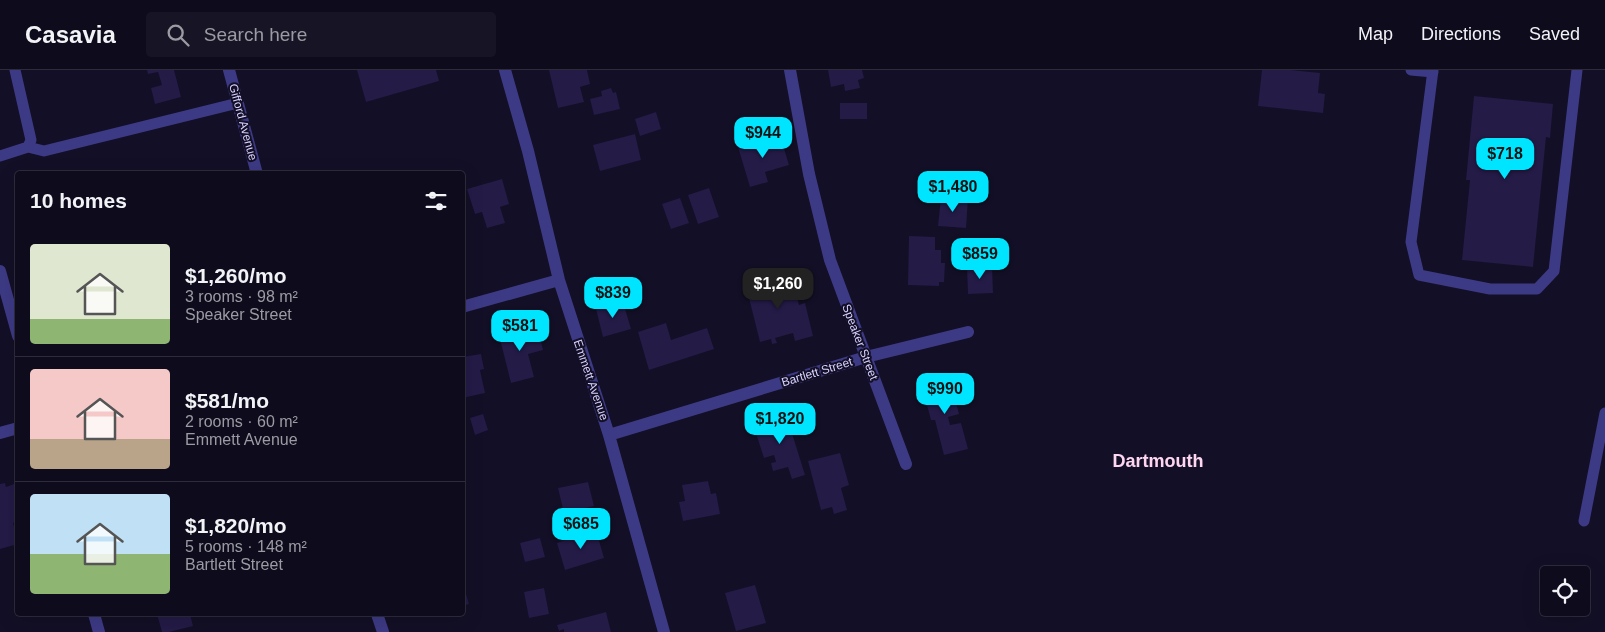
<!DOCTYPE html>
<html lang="en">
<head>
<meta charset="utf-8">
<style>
  body { margin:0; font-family:Arial,sans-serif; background:#171425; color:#f1f3f6; height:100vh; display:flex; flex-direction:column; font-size:19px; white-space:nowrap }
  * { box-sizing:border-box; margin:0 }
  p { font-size:16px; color:#9b9ba3 }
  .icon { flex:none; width:28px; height:28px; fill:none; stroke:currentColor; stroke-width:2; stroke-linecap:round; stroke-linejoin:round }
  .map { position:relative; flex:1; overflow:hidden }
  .details { position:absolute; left:15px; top:101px; width:450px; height:445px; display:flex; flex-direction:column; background:#0e0b1c; border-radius:5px; box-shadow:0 5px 20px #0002,0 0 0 1px #2e2b3b }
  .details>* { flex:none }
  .buttons { position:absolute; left:1540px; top:496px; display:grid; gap:10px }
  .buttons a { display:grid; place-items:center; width:50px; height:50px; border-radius:5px; background:#0e0b1c; box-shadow:0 5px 20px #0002,0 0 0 1px #2e2b3b; font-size:25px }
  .price { position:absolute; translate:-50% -42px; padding:0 11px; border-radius:10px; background:#00e5ff; color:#111; font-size:16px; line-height:32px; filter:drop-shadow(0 1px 2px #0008) }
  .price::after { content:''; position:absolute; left:50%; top:30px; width:15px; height:11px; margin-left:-8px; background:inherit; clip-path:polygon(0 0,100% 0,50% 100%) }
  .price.current { background:#222; color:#fff }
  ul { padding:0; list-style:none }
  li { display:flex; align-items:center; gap:15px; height:125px; padding:0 15px }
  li+li { border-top:1px solid #2e2b3b }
  li span { display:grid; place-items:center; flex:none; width:140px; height:100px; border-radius:5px; color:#555 }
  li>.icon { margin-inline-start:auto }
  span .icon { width:60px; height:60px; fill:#fffc; stroke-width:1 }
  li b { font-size:21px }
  h2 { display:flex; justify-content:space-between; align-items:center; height:60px; padding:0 15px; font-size:21px }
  header { display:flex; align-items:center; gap:30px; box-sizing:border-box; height:70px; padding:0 25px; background:#0e0b1c; border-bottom:1px solid #2e2b3b }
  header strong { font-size:24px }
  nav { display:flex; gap:28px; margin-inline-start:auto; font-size:18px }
  .search { width:350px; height:45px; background:#171425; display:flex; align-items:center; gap:12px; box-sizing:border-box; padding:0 18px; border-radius:5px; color:#9b9ba3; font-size:19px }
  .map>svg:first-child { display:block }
</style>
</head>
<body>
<header>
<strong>Casavia</strong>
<div class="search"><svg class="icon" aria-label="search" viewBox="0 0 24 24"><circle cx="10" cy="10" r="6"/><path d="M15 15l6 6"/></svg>Search here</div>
<nav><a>Map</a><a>Directions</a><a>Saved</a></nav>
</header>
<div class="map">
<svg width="1605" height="562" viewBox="0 0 1605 562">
  <rect width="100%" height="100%" fill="#130f26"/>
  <!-- building -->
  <path fill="#241b47" d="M147 0H174L181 27 155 34 151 18 162 15 158 2 148 4Z
    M357 0H436L439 11 366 32Z
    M549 0H587L590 14 580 17 584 32 558 38Z
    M828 0H862L864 8 858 10 860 18 845 21 844 14 831 17Z
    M1262 0H1291L1320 3 1318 23 1325 24 1323 43 1258 36Z
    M611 18 613 23 616 22 620 39 594 45 590 29 602 26 601 21Z
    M1474 26 1553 34 1550 68 1546 67 1533 197 1462 190 1470 110H1466Z
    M840 33H867V49H840Z
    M656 42 661 59 640 66 635 49Z
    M635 64 641 90 600 101 593 75Z
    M780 65 789 95 765 102 768 112 750 117 738 77Z
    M502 109 509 134 500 137 505 153 487 158 482 142 475 144 467 119Z
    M709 118 719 147 698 154 688 125Z
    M941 127 968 129 966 158 938 156Z
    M680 128 689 153 671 159 662 134Z
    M909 166 935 167V180H941V193H945L944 212H939V216L908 215Z
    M992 196 993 223 968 224 967 197Z
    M791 204 799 235 805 233 813 266 795 271 793 263 775 268 777 273 772 274 771 269 760 272 746 216Z
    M623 232 631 259 603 267 596 239Z
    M666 253 671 270 707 258 714 279 649 300 638 262Z
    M537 256 543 280 528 284 534 307 511 313 499 265Z
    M481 284 484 299 480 300 485 323 462 328V287Z
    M946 307 948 314 951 313 959 344 948 347 950 355 961 353 968 379 944 385 935 350H931L921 313Z
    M483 344 488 360 475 365 470 348Z
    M786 344 805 405 792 409 788 397 773 401 771 393 776 392 774 385 764 388 753 354Z
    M840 383 849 415 841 418 847 440 834 444 832 437 821 440 808 391Z
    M708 411 711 424 716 423 720 444 683 451 679 432 685 431 682 415Z
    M588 412 594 436 564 443 558 418Z
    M5 413 6 417 14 414 18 427V451L13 453 18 474 0 479V414Z
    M596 460 604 488 565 500 557 473Z
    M540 468 545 487 525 492 520 473Z
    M463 514 469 534 462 536V515Z
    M755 515 766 553 736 561 725 523Z
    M544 518 549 544 529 548 524 522Z
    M606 542 611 562H564V559L559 561 557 555Z
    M157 544H190L193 556 169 562H162Z"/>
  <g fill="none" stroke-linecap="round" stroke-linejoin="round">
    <!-- lane -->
    <path stroke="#3d3a85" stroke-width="11" d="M1411 0 1433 2
      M1433 0 1411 172 1419 205 1490 219H1537L1554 201 1577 0
      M28 77 44 81 238 33
      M0 86 28 77 31 70 15 0
      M1584 451 1605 343"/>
    <!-- street -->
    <path stroke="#3d3a85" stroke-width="12" d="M229 0 257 104
      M505 0 528 81 559 210 609 365 664 562
      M790 0 809 104 830 190 906 394
      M0 201 18 266
      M462 237 559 210
      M0 363 18 358
      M609 365 866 287 968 262
      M94 544 99 562
      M377 544 383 562"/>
  </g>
  <g text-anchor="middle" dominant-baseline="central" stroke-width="4" stroke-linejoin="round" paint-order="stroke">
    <!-- street labels -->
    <g font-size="12" fill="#d9d4ff" stroke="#130f26">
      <text transform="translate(243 52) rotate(75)">Gifford Avenue</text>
      <text transform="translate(860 272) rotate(69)">Speaker Street</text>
      <text transform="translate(817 302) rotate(-17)">Bartlett Street</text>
      <text transform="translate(591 310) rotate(71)">Emmett Avenue</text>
    </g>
    <!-- district labels -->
    <g font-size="18" font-weight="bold" fill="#ffd6f0" stroke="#130f26">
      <text x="1158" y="391">Dartmouth</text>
    </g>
  </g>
</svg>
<div class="buttons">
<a><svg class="icon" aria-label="locate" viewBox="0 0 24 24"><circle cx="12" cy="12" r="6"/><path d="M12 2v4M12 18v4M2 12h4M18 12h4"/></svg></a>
</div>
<b class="price" style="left:763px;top:89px">$944</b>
<b class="price" style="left:1505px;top:110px">$718</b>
<b class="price" style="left:953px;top:143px">$1,480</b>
<b class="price" style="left:980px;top:210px">$859</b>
<b class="price current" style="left:778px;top:240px">$1,260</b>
<b class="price" style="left:613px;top:249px">$839</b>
<b class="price" style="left:520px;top:282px">$581</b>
<b class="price" style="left:945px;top:345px">$990</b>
<b class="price" style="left:780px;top:375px">$1,820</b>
<b class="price" style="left:581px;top:480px">$685</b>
<section class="details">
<h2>10 homes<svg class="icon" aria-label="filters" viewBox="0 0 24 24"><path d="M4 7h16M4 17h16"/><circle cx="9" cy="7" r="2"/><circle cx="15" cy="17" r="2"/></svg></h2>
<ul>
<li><span style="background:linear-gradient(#dfe7d0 75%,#8fb573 0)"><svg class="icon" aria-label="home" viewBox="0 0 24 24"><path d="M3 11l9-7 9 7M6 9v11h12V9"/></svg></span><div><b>$1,260/mo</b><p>3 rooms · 98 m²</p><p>Speaker Street</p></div></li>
<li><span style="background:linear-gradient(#f6c9c9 70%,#b9a48a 0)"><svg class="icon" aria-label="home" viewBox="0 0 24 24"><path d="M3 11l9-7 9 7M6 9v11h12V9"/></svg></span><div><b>$581/mo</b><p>2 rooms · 60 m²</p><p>Emmett Avenue</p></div></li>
<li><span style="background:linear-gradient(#bfe0f5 60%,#8fb573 0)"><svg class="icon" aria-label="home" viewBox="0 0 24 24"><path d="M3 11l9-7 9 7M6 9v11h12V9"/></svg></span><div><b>$1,820/mo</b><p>5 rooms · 148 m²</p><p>Bartlett Street</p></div></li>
</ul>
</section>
</div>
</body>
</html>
